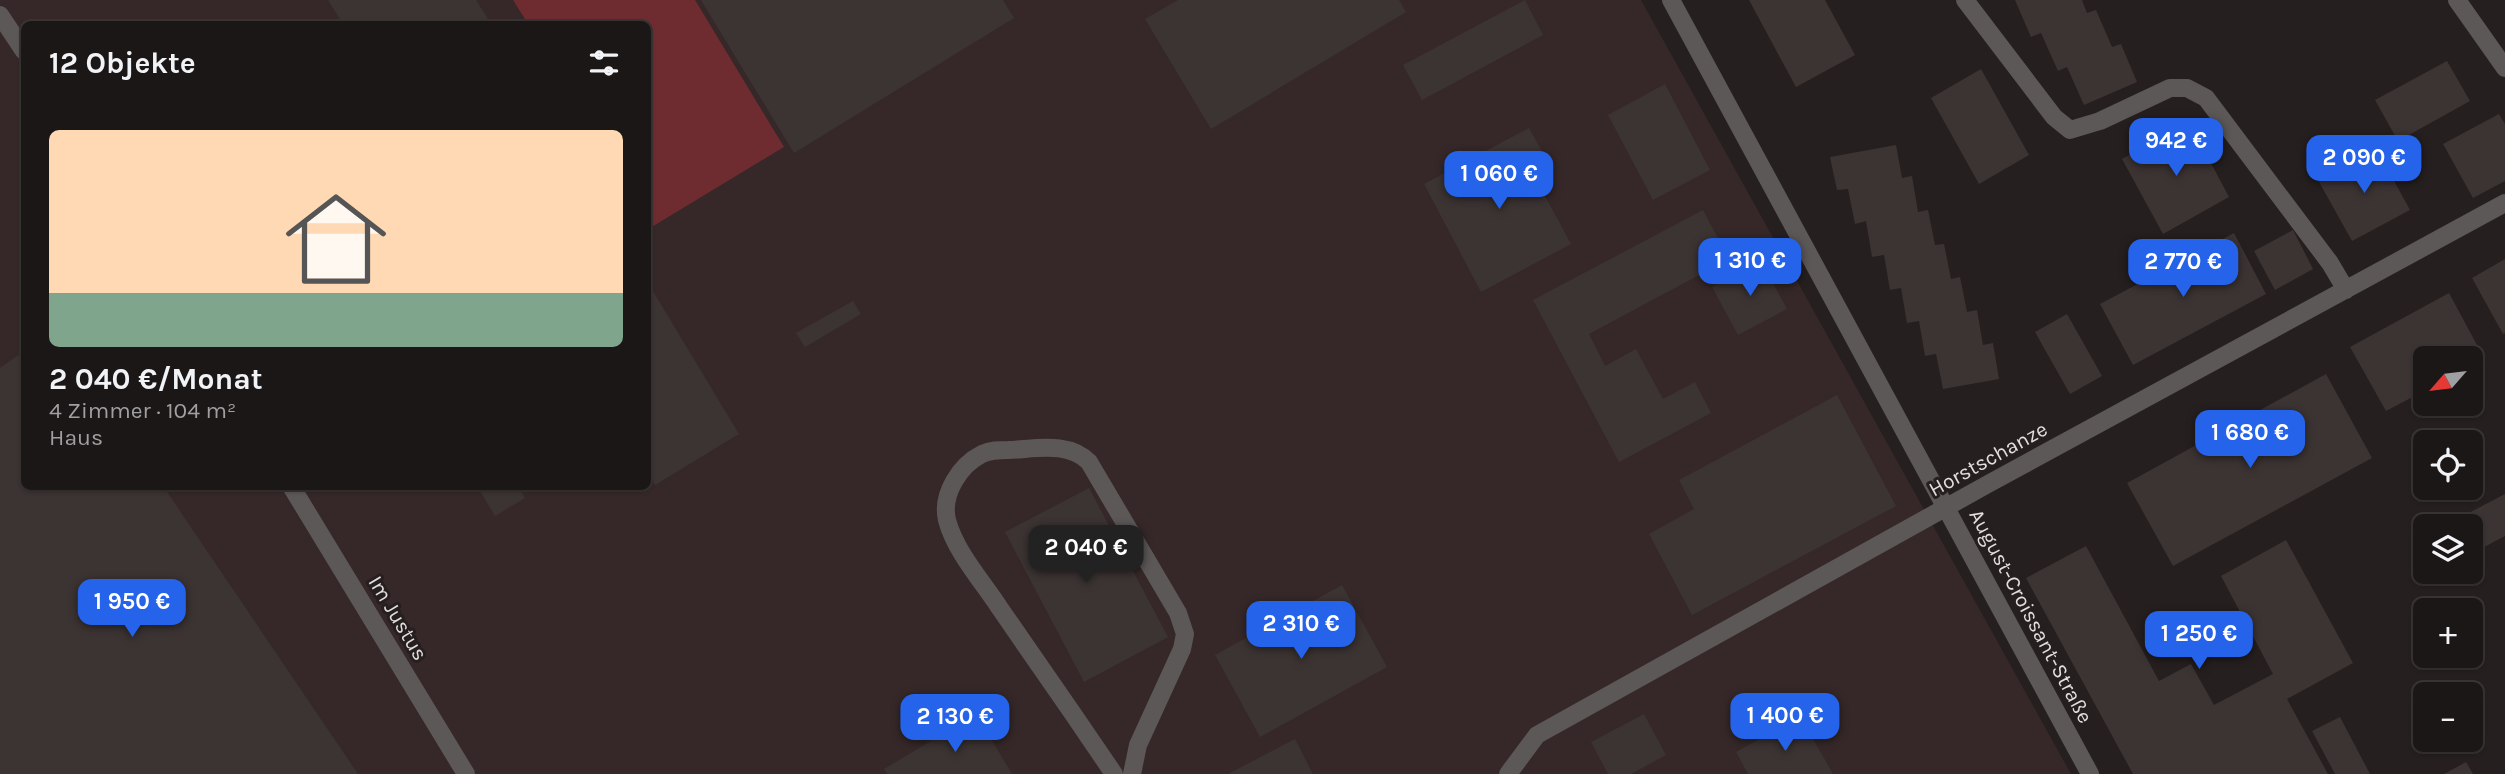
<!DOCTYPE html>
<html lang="de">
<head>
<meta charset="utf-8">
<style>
  body { margin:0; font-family:Karla,sans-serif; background:#252020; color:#f1f3f6; height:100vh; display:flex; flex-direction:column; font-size:26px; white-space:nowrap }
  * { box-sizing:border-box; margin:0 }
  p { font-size:23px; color:#a09fa1 }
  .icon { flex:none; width:38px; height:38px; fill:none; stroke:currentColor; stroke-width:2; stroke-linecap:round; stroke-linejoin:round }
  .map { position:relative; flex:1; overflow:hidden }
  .side { position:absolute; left:21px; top:21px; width:630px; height:469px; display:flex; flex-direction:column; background:#1c1717; border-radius:10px; box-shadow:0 2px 5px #0004,0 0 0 2px #3a3636 }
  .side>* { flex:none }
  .needle { width:46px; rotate:242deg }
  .buttons { position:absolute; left:2413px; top:346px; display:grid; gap:14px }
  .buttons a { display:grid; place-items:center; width:70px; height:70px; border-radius:10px; background:#1c1717; box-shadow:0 2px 5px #0004,0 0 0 2px #3a3636; font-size:35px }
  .price { position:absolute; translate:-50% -60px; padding:0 16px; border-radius:14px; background:#2563eb; color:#fff; font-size:23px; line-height:46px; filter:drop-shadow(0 2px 4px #0008) }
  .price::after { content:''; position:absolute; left:50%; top:42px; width:21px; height:16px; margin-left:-10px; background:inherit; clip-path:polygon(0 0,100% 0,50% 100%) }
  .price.on { background:#222; color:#fff }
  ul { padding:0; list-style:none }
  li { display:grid; align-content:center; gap:14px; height:371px; padding:0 28px }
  li span { display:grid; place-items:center; height:217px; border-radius:10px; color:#555 }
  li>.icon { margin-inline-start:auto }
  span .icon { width:126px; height:126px; fill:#fffc; stroke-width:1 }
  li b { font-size:30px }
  h2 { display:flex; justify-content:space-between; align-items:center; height:84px; padding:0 28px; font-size:30px }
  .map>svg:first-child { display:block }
</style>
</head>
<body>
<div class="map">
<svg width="2505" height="774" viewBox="0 0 2505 774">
  <rect width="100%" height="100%" fill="#261f1f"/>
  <!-- built -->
  <path fill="#362828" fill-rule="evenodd" d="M0 0H1641L2071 774H0ZM24 24H648V486H24Z"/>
  <!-- green -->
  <path fill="#6e2c30" d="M513 0H695L784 147 650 228 648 224V24H528Z"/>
  <!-- building -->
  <path fill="#3c3433" d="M328 0H476L491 24H343Z
    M701 0H1003L1014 18 794 153Z
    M1178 0H1399L1406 12 1211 129 1145 19Z
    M1525 0 1543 35 1422 100 1403 65Z
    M1749 0H1825L1855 55 1796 87Z
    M2015 0H2082L2087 13 2096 10 2112 47 2121 44 2137 82 2084 105 2067 67 2058 71 2041 33 2031 37Z
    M2447 61 2470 101 2398 141 2375 100Z
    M1981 69 2029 155 1979 184 1931 98Z
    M1665 84 1710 170 1653 200 1608 115Z
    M2499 114 2505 124V181L2473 198 2443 144Z
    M2189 122 2229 197 2163 234 2122 159Z
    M1529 128 1546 159 1530 168 1571 244 1481 292 1424 184Z
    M1896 145 1902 178 1912 176 1918 212 1928 210 1935 245 1944 244 1951 279 1960 277 1967 312 1977 310 1983 345 1993 343 1999 379 1943 389 1936 354 1925 356 1919 321 1907 323 1901 288 1890 290 1884 255 1872 257 1866 221 1855 224 1848 189 1837 190 1830 157Z
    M2376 148 2410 210 2352 241 2318 180Z
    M1703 210 1729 259 1589 334 1605 366 1636 349 1663 399 1695 382 1711 413 1619 462 1533 300Z
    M2293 230 2313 269 2275 290 2254 251Z
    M2234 233 2266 294 2133 365 2100 304Z
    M2505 259V333L2503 334 2472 278Z
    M1761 261 1787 309 1738 335 1712 287Z
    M648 283 739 434 655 485 648 472Z
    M2449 293 2484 358 2471 365V359H2426V390L2386 411 2350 347Z
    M853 301 861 314 805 347 796 333Z
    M2067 314 2102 376 2070 394 2035 332Z
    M24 351V486H163L358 774H0V368Z
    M2326 374 2372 458 2173 566 2127 483Z
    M1837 395 1896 506 1692 615 1649 534 1694 509 1679 480Z
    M477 486H518L525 498 495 516Z
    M1089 488 1168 637 1084 682 1005 532Z
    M2505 494V536L2471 554V527H2442Z
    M2286 540 2353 663 2287 699 2328 774H2133L2026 578 2086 546 2159 681 2191 664 2214 705 2273 674 2221 576Z
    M1342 585 1387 667 1260 737 1215 655Z
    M976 714 1012 774H887L884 769Z
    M1644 714 1666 755 1631 774H1608L1591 742Z
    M1800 716 1833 774H1748L1736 752Z
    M2340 717 2370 774H2335L2312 731Z
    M1295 739 1313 774H1228Z
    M2466 762 2473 774H2444Z"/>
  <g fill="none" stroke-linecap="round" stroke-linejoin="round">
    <!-- service -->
    <path stroke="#5c5858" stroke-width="18" d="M1114 774C1076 718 1038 663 999 607 982 581 955 551 947 520 941 494 960 465 982 454 991 450 999 450 1008 450 1036 449 1068 441 1089 462L1178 613 1185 634 1182 649 1138 745 1132 774"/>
    <!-- minor -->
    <path stroke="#5c5858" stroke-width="18" d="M1671 0 2090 774
      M1965 0 2054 117 2070 130 2100 121 2170 88H2187L2206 98 2330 263 2346 290
      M2457 0 2505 68
      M0 15 24 51
      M291 486 466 774
      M1508 774 1537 735 1988 484 2505 203"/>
  </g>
  <g text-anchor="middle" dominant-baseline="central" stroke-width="6" stroke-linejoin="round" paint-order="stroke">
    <!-- street labels -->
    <g font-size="21" fill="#e4dede" stroke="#261f1f">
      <text transform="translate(1988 459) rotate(-29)">Horstschanze</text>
      <text transform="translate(2031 616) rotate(62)">August-Croissant-Straße</text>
      <text transform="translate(398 618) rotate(59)">Im Justus</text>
    </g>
  </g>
</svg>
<div class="buttons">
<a><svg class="needle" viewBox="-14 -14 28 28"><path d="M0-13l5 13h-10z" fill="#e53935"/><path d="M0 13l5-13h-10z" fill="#a09fa1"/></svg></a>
<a><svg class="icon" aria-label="locate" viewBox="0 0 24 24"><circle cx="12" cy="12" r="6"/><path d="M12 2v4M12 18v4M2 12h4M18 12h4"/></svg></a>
<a><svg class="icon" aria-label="layers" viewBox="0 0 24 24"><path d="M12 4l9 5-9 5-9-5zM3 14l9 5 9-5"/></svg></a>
<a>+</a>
<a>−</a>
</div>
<b class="price" style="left:2176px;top:178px">942 €</b>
<b class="price" style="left:2364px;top:195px">2 090 €</b>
<b class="price" style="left:1499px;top:211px">1 060 €</b>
<b class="price" style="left:1750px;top:298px">1 310 €</b>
<b class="price" style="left:2183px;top:299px">2 770 €</b>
<b class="price" style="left:2250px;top:470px">1 680 €</b>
<b class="price on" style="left:1086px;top:585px">2 040 €</b>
<b class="price" style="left:132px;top:639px">1 950 €</b>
<b class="price" style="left:1301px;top:661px">2 310 €</b>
<b class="price" style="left:2199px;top:671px">1 250 €</b>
<b class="price" style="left:1785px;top:753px">1 400 €</b>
<b class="price" style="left:955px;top:754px">2 130 €</b>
<section class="side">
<h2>12 Objekte<svg class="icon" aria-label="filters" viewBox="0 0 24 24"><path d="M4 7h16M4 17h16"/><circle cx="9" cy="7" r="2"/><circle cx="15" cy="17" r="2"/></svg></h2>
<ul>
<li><span style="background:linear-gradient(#ffd9b3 75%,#7fa58c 0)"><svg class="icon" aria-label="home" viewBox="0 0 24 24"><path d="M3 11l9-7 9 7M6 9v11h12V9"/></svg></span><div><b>2 040 €/Monat</b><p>4 Zimmer · 104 m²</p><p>Haus</p></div></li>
</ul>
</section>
</div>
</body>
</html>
